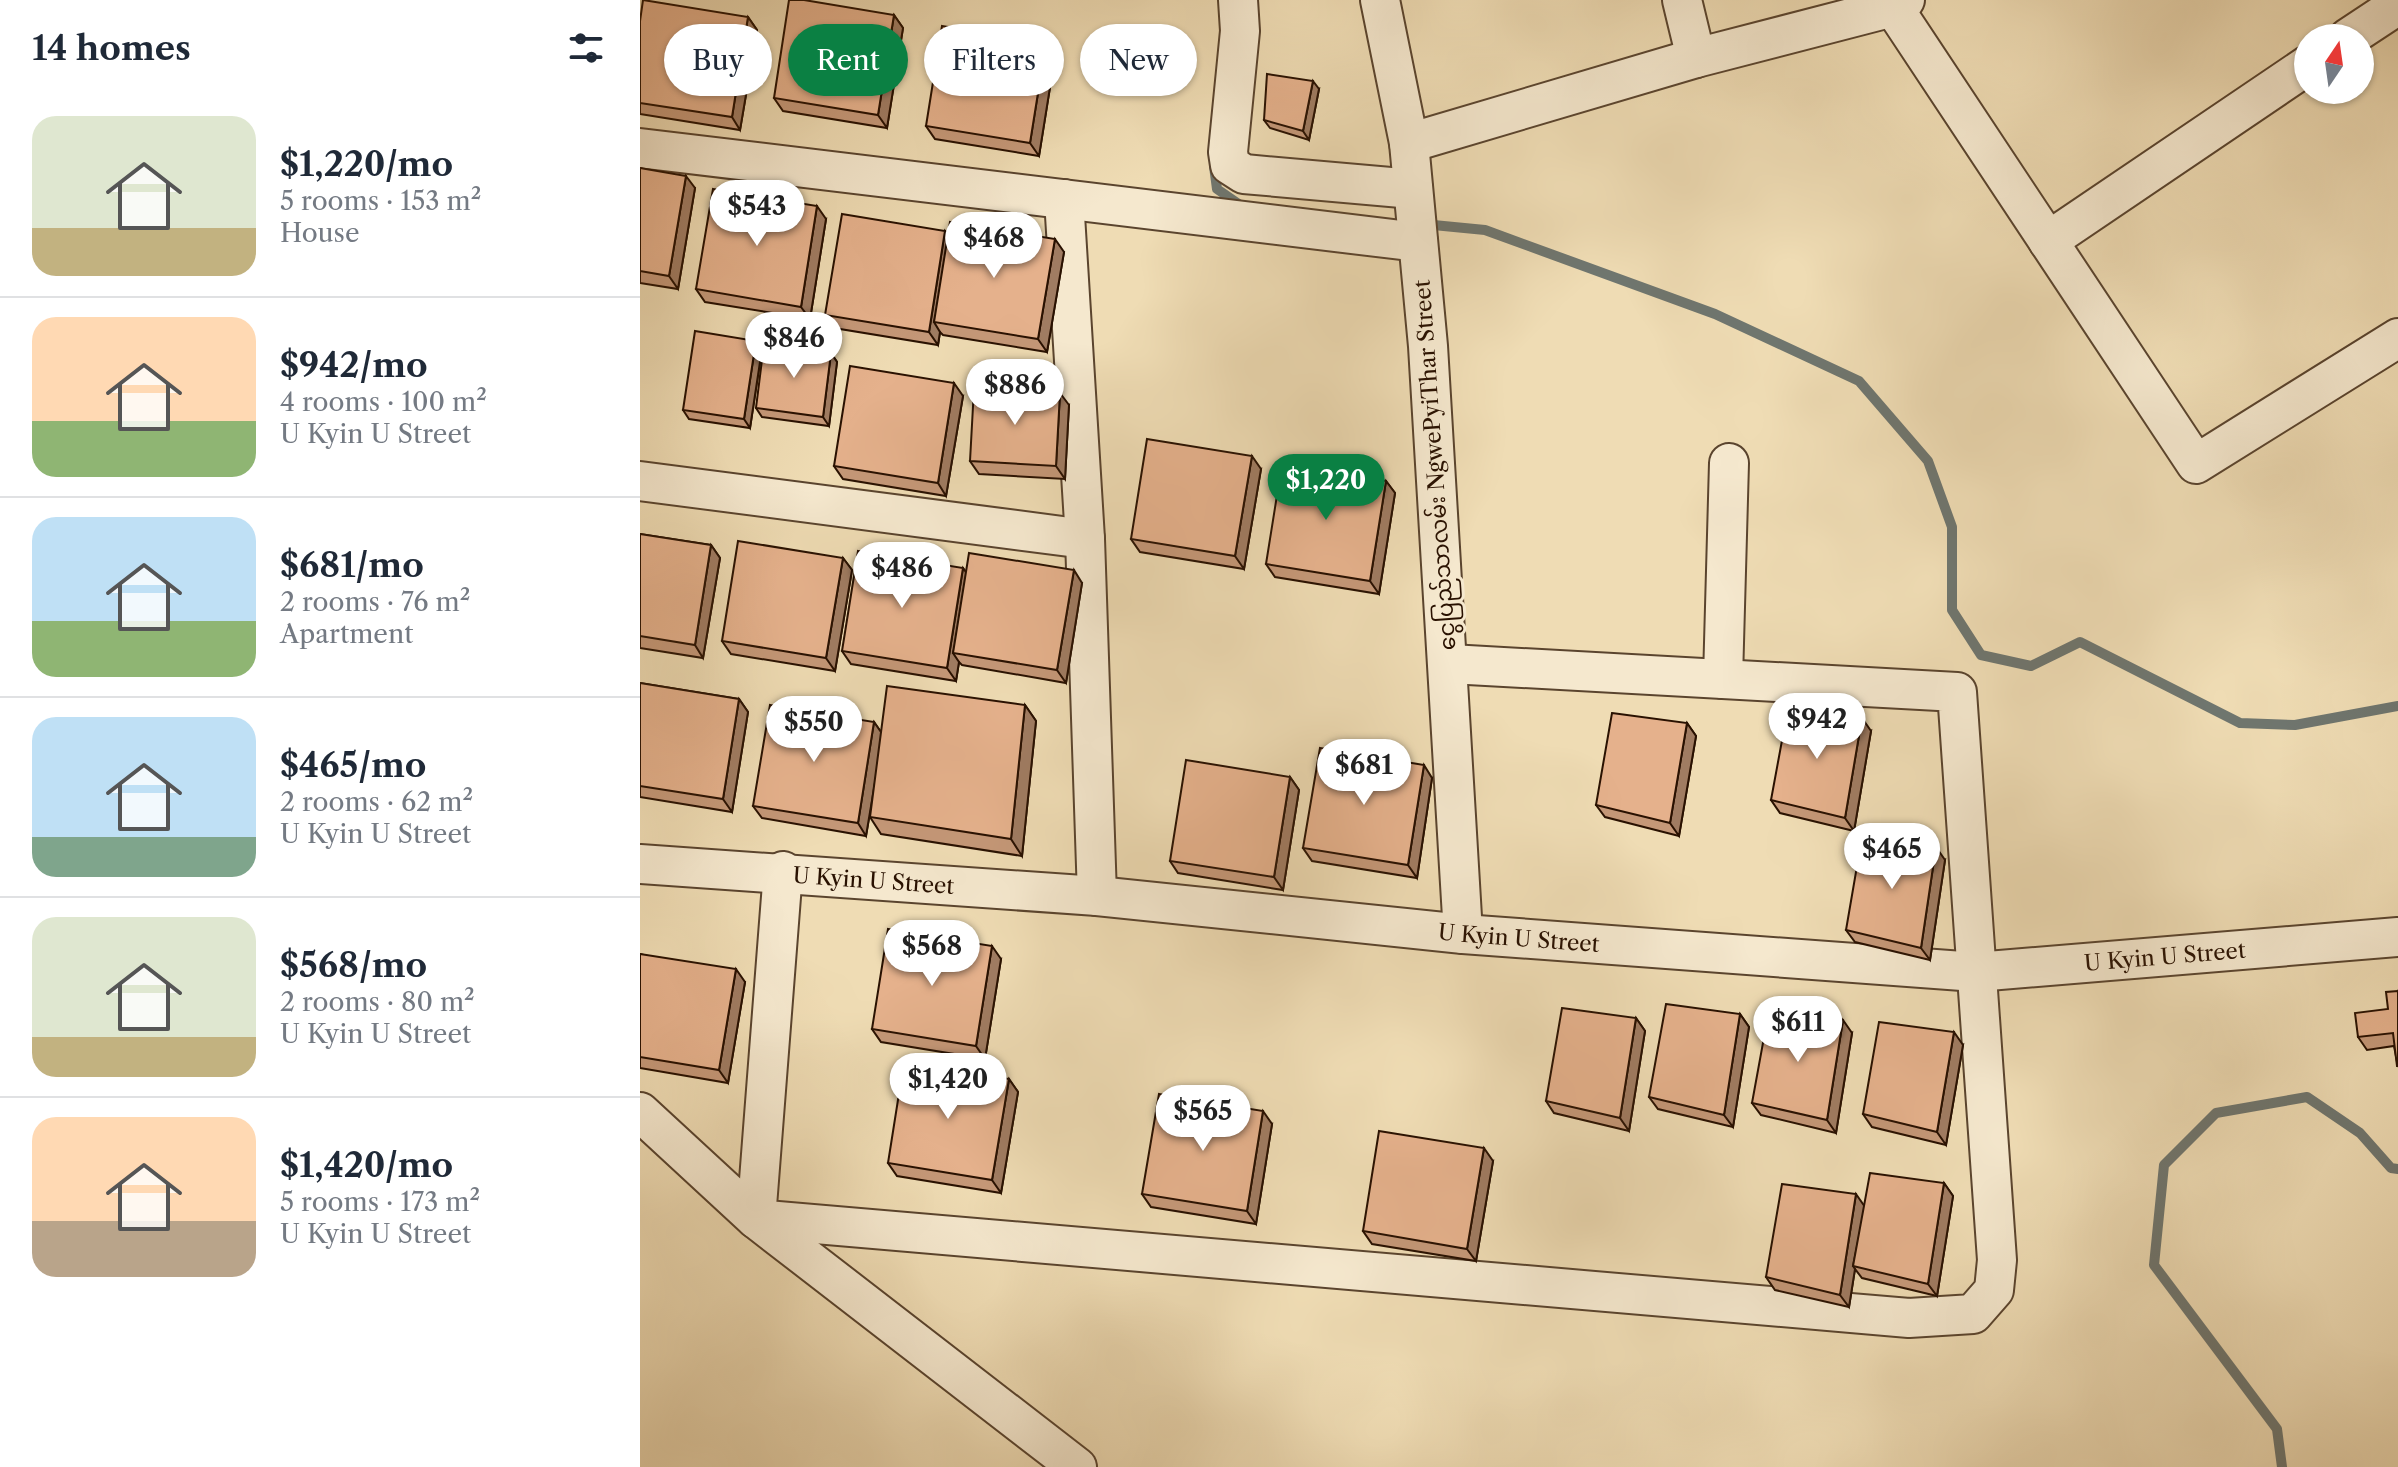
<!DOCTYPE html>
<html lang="en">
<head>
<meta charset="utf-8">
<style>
  body { margin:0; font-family:"Libre Caslon Text","Noto Sans Myanmar",serif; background:#f2f2f3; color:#1f2937; height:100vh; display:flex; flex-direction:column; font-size:30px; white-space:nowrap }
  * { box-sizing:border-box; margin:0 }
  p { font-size:26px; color:#747a83 }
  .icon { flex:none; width:44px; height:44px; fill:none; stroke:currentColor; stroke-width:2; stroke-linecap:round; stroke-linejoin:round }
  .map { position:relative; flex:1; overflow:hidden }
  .sheet { display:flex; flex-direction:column; background:#fff; width:640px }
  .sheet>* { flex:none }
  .top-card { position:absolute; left:24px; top:24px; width:760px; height:72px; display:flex; gap:16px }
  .needle { width:52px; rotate:13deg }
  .buttons { position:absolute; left:1654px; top:24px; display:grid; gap:16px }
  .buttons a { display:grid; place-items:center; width:80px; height:80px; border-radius:50%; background:#fff; box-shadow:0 2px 6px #0004; font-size:40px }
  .price { position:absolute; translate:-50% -68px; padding:0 18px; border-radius:28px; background:#fff; color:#222; font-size:26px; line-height:52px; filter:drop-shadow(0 2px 4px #0008) }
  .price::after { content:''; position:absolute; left:50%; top:48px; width:24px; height:18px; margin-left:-12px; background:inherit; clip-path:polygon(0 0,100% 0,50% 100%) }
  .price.current { background:#0b8043; color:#fff }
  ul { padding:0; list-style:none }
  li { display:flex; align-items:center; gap:24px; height:200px; padding:0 32px }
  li+li { border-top:2px solid #e0e1e3 }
  li span { display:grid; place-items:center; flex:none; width:224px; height:160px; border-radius:24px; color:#555 }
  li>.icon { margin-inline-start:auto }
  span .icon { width:96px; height:96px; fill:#fffc; stroke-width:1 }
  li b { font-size:34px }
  h2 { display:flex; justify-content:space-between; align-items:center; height:96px; padding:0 32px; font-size:34px }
  .pill { padding:0 28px; border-radius:36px; background:#fff; box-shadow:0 2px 6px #0004; font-size:28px; line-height:72px }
  .pill.current { background:#0b8043; color:#fff }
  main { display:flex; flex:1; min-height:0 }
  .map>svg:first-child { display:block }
</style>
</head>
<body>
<main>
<section class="sheet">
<h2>14 homes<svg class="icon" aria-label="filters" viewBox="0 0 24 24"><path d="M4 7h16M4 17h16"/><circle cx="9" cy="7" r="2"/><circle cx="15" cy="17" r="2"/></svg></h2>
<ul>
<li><span style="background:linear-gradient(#dfe7d0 70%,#c2b280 0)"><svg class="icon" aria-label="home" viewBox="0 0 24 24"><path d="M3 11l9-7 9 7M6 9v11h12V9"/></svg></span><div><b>$1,220/mo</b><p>5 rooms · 153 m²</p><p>House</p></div></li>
<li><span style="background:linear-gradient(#ffd9b3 65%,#8fb573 0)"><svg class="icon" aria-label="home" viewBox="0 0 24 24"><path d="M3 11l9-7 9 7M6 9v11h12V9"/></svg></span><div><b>$942/mo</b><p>4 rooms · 100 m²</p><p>U Kyin U Street</p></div></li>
<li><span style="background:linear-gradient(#bfe0f5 65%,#8fb573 0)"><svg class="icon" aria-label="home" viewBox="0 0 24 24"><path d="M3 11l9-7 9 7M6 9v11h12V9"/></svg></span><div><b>$681/mo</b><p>2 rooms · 76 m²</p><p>Apartment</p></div></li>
<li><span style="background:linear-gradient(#bfe0f5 75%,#7fa58c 0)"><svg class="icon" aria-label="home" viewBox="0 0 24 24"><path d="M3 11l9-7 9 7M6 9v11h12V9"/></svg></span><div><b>$465/mo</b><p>2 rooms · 62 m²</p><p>U Kyin U Street</p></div></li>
<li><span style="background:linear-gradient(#dfe7d0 75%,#c2b280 0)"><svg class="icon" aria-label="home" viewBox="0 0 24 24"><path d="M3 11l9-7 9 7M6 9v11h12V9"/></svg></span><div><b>$568/mo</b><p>2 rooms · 80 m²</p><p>U Kyin U Street</p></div></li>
<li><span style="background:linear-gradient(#ffd9b3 65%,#b9a48a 0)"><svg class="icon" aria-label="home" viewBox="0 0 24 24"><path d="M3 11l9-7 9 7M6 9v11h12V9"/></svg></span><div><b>$1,420/mo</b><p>5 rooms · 173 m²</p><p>U Kyin U Street</p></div></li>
</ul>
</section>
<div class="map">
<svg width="1758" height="1467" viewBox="0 0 1758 1467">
  <rect width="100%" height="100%" fill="#efdcb4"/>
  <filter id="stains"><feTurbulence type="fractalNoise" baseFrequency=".0025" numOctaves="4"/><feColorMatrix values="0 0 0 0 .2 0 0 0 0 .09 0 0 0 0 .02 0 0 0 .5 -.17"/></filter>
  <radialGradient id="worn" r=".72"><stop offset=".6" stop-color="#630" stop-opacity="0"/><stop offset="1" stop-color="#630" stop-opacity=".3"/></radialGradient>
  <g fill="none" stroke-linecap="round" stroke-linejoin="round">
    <!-- stream -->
    <path stroke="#6f766f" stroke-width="10" d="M574 166 577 189 603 207
      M783 224 845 230 1075 314 1219 381 1288 461 1312 527V610L1341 655 1391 666 1440 642 1600 723 1655 725 1758 706
      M1642 1467 1637 1429 1514 1265 1524 1165 1576 1113 1667 1097 1720 1133 1751 1168 1758 1169"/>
    <defs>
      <g id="street">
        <path d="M598 0 600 31 588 152 590 165 604 174 773 189"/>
        <path d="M740 0 769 143 788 346 823 934"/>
        <path d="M1042 0 1056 58"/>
        <path d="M1253 7 1556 464 1758 338"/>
        <path d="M1708 38 1758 5"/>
        <path d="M769 143 1056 58 1253 7 1265 0"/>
        <path d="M0 148 778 242"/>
        <path d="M424 199 445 539 457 896"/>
        <path d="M1408 241 1668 65"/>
        <path d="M0 481 445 539"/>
        <path d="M1083 679 1089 463"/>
        <path id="s1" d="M0 864 457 896 823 934 1336 972 1758 937"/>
        <path d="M143 871 116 1219 1269 1318 1333 1314 1354 1290 1357 1260 1317 692 810 664"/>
        <path d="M0 1112 116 1219 437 1467"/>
      </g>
    </defs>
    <!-- street casing -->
    <use href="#street" stroke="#5a442e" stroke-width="42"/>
    <!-- street -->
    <use href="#street" stroke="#f5e8ce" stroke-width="38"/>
  </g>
  <!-- wall -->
  <path fill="#c59878" stroke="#291101" stroke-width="2" d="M254 15 263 28 247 128 143 111 134 98Z
    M108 17 117 30 100 130 0 114V21Z
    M415 56 399 156 295 139 286 126Z
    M679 89 669 140 630 128 624 120Z
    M0 168 55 188 38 289 0 283Z
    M186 219 170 319 65 302 56 289Z
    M305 231 308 235 424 252 407 352 303 335 300 332 298 345 194 328 185 315Z
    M116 341 122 349 110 428 49 419 43 410Z
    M191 353 197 362 189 426 122 417 116 408Z
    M323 396 306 496 203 479 194 466Z
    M429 405 425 479 339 474 330 461Z
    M621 469 604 569 500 552 491 539Z
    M746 481 755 493 739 594 635 577 626 564Z
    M0 534 71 545 80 558 63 658 0 648Z
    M203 558 212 570 195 671 91 654 82 641Z
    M323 568 326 572 442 583 426 683 322 665 319 662 316 681 211 664 202 651Z
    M0 683 99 699 108 712 92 812 0 797Z
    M385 705 396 721 382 856 241 834 230 817 231 806 226 836 122 818 113 806 234 722 241 732Z
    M1047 723 1056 736 1039 836 965 817 956 805Z
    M1231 731 1214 831 1140 813 1131 800Z
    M650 777 659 790 643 890 538 873 530 861Z
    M792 778 777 878 672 861 663 848Z
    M1305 860 1290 960 1215 942 1206 930Z
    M0 954 105 982 88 1083 0 1068Z
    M361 959 345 1059 241 1042 232 1029Z
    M1758 991V1067L1754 1046 1727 1050 1718 1037 1748 1009Z
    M1100 1014 1109 1027 1093 1127 1018 1109 1009 1097Z
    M996 1018 1005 1031 989 1131 914 1113 906 1101Z
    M1212 1033 1196 1133 1121 1115 1112 1103Z
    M1323 1045 1306 1145 1232 1127 1223 1114Z
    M369 1079 378 1092 361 1193 257 1176 248 1163Z
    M632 1124 616 1224 511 1207 502 1194Z
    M853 1161 836 1261 732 1244 723 1231Z
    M1304 1183 1313 1196 1297 1296 1222 1278 1215 1269 1209 1307 1135 1290 1126 1277 1224 1205Z"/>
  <!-- shaded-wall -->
  <path fill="#a07c62" stroke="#291101" stroke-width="2" d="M254 15 263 28 247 128 238 115Z
    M108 17 117 30 100 130 92 117Z
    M406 43 415 56 399 156 390 143Z
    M673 81 679 89 669 140 663 131Z
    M46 176 55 188 38 289 29 276Z
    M177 206 186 219 170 319 161 307Z
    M305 231 314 244 294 322 300 332 298 345 289 332Z
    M415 239 424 252 407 352 398 339Z
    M116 341 122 349 110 428 104 419Z
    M191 353 197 362 189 426 183 417Z
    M314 383 323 396 306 496 298 483Z
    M420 393 429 405 425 479 416 466Z
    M612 456 621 469 604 569 595 556Z
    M746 481 755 493 739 594 730 581Z
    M71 545 80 558 63 658 55 645Z
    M203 558 212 570 195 671 186 658Z
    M323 568 332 581 313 653 319 662 316 681 307 668Z
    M434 570 442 583 426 683 417 670Z
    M99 699 108 712 92 812 83 799Z
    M385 705 396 721 382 856 371 839Z
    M1222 718 1231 731 1214 831 1205 818Z
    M234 722 243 735 226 836 218 823Z
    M1047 723 1056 736 1039 836 1030 823Z
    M784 765 792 778 777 878 768 865Z
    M650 777 659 790 643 890 634 877Z
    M1296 847 1305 860 1290 960 1281 948Z
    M352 946 361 959 345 1059 336 1046Z
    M96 969 105 982 88 1083 79 1070Z
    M1100 1014 1109 1027 1093 1127 1084 1115Z
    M996 1018 1005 1031 989 1131 980 1118Z
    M1203 1020 1212 1033 1196 1133 1187 1120Z
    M1314 1032 1323 1045 1306 1145 1297 1132Z
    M369 1079 378 1092 361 1193 352 1180Z
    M623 1111 632 1124 616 1224 607 1211Z
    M844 1148 853 1161 836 1261 827 1249Z
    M1304 1183 1313 1196 1297 1296 1288 1284Z
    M1216 1194 1225 1207 1213 1266 1215 1269 1209 1307 1200 1295Z"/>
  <!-- building -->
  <path fill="#e5b18c" stroke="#291101" stroke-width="2" d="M3 0 108 17 92 117 0 103V21Z
    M149 0H164L254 15 238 115 134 98Z
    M302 26 406 43 390 143 286 126Z
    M627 74 673 81 663 131 624 120Z
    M0 168 46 176 29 276 0 271Z
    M73 189 177 206 161 307 56 289Z
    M202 214 305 231 289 332 185 315Z
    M310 222 415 239 398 339 294 322Z
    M55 331 116 341 104 419 43 410Z
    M124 344 191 353 183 417 116 408Z
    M210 366 314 383 298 483 194 466Z
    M334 388 420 393 416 466 330 461Z
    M507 439 612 456 595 556 491 539Z
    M642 464 746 481 730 581 626 564Z
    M0 534 71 545 55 645 0 636Z
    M98 541 203 558 186 658 82 641Z
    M218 551 323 568 307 668 202 651Z
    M329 553 434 570 417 670 313 653Z
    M0 683 99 699 83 799 0 786Z
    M247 686 385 705 371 839 230 817Z
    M130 705 234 722 218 823 113 806Z
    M1148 708 1222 718 1205 818 1131 800Z
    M972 713 1047 723 1030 823 956 805Z
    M680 748 784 765 768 865 663 848Z
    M546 760 650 777 634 877 530 861Z
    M1222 837 1296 847 1281 948 1206 930Z
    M248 929 352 946 336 1046 232 1029Z
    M0 954 96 969 79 1070 0 1057Z
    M1758 991V1066H1757L1753 1033 1718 1037 1715 1013 1748 1009 1746 992Z
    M1026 1004 1100 1014 1084 1115 1009 1097Z
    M922 1008 996 1018 980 1118 906 1101Z
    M1129 1010 1203 1020 1187 1120 1112 1103Z
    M1239 1022 1314 1032 1297 1132 1223 1114Z
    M264 1062 369 1079 352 1180 248 1163Z
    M519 1094 623 1111 607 1211 502 1194Z
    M739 1131 844 1148 827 1249 723 1231Z
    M1230 1173 1304 1183 1288 1284 1213 1266Z
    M1142 1184 1216 1194 1200 1295 1126 1277Z"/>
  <g text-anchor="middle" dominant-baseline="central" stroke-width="6" stroke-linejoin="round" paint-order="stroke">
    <!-- street labels -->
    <g font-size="22" fill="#291101" stroke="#f5e8ce">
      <text transform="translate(795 465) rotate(-94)">ငွေပြည်သာလမ်း NgwePyiThar Street</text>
      <text stroke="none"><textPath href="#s1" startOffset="234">U Kyin U Street</textPath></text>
      <text stroke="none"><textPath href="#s1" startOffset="882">U Kyin U Street</textPath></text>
      <text stroke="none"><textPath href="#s1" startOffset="1530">U Kyin U Street</textPath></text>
    </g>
  </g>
  <rect width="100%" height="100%" filter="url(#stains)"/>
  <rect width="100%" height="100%" fill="url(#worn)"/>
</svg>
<div class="buttons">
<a><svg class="needle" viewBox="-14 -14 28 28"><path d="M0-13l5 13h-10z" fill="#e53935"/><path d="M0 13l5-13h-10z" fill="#747a83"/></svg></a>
</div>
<b class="price" style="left:117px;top:248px">$543</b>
<b class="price" style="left:354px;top:280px">$468</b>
<b class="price" style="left:154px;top:380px">$846</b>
<b class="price" style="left:375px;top:427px">$886</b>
<b class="price current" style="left:686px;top:522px">$1,220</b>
<b class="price" style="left:262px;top:610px">$486</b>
<b class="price" style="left:1177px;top:761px">$942</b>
<b class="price" style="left:174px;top:764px">$550</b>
<b class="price" style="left:724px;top:807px">$681</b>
<b class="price" style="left:1252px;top:891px">$465</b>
<b class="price" style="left:292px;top:988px">$568</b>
<b class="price" style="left:1158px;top:1064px">$611</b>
<b class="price" style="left:308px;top:1121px">$1,420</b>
<b class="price" style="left:563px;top:1153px">$565</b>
<div class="top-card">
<a class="pill">Buy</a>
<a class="pill current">Rent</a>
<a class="pill">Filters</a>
<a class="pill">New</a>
</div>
</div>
</main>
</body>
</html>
